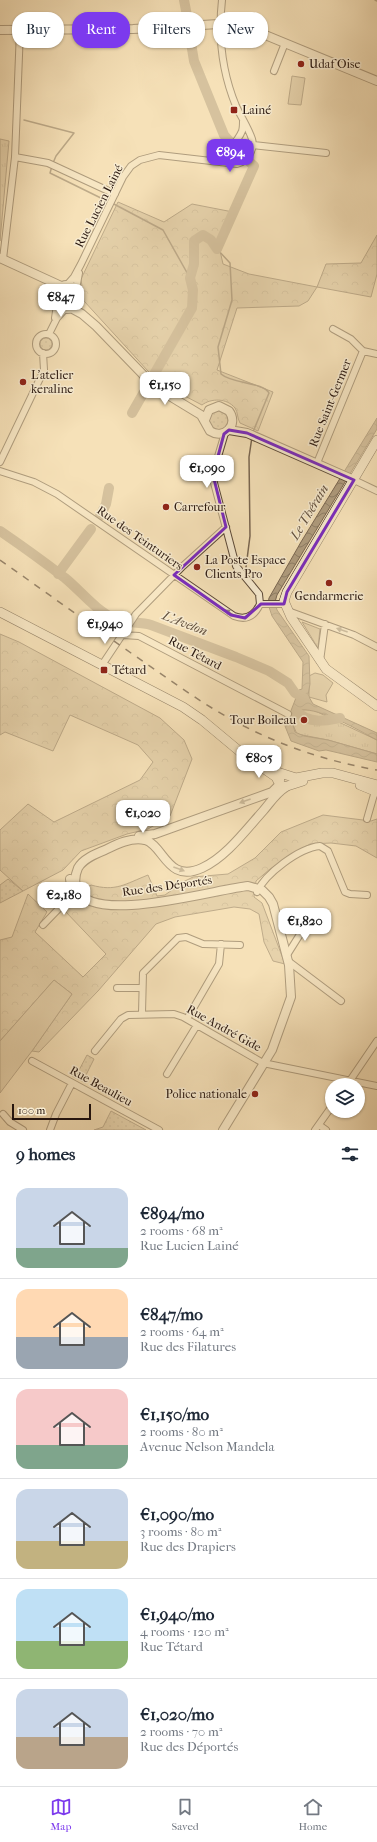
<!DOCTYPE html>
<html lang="en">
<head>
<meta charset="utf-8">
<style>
  body { margin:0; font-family:"IM FELL French Canon",serif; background:#f2f2f3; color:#1f2937; height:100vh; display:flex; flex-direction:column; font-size:15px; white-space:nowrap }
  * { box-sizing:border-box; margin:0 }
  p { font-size:13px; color:#747a83 }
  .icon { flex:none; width:22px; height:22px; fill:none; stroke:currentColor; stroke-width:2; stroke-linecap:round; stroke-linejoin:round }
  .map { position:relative; height:1130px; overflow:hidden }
  .sheet { display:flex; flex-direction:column; background:#fff; flex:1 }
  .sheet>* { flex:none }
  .hud { position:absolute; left:12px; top:12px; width:353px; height:36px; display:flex; gap:8px }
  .fabs { position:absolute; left:325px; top:1078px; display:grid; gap:8px }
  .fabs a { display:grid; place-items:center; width:40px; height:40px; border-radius:50%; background:#fff; box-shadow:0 1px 3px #0004; font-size:20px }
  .scale { position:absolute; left:12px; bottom:10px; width:79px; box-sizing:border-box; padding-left:4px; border:2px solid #28160e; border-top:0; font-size:11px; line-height:14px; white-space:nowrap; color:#28160e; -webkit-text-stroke:3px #f8ecd1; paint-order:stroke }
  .price { position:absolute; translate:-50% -34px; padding:0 9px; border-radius:8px; background:#fff; color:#222; font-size:13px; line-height:26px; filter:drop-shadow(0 1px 2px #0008) }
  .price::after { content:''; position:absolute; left:50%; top:24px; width:12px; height:9px; margin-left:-6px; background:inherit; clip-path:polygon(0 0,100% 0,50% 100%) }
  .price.current { background:#7c3aed; color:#fff }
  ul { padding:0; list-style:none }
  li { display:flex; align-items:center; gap:12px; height:100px; padding:0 16px }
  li+li { border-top:1px solid #e0e1e3 }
  li span { display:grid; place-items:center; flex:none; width:112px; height:80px; border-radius:12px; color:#555 }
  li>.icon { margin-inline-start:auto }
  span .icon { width:48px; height:48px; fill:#fffc; stroke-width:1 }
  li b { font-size:17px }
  h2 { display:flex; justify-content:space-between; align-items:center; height:48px; padding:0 16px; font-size:17px }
  .tag { padding:0 14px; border-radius:16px; background:#fff; box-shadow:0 1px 3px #0004; font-size:14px; line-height:36px }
  .tag.current { background:#7c3aed; color:#fff }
  .tab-bar { display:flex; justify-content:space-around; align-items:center; height:56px; border-top:1px solid #e0e1e3; background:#fff; font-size:11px; color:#747a83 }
  .tab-bar a { display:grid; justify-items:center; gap:2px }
  .tab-bar .current { color:#7c3aed }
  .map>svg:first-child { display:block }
</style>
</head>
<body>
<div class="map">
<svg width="377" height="1130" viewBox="0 0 377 1130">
  <defs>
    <pattern id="grass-dots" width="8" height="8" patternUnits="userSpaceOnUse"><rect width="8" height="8" fill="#d2be9b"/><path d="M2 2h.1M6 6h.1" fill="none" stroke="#b4a384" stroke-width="1.8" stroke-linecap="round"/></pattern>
    <pattern id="forest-crowns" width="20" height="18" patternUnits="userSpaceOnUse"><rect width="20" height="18" fill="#d2be9b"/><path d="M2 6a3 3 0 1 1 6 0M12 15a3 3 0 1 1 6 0" fill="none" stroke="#b4a384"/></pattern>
    <pattern id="park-tufts" width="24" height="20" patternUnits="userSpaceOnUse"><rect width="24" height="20" fill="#d2be9b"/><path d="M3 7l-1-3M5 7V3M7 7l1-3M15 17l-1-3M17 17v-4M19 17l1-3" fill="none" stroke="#b4a384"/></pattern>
    <pattern id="water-waves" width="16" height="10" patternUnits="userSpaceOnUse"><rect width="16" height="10" fill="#af9c7e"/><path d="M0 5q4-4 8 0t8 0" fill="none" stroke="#8e7e66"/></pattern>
  </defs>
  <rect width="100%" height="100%" fill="#f5e1b8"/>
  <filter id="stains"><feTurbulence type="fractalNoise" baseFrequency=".005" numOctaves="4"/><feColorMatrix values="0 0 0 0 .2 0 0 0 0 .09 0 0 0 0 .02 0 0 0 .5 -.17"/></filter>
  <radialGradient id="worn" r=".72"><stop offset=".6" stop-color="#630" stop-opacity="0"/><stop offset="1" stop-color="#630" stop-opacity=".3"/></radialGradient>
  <!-- grass -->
  <path fill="url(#grass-dots)" stroke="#7d6a54" d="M57 297a9 9 0 1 1 18 0a9 9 0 1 1-18 0Z
    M40 344a6 6 0 1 1 12 0a6 6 0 1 1-12 0Z
    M221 410 228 416V425L223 430 212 429 207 421 211 412Z
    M8 879 23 891 0 903V885Z
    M87 1055 94 1059 84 1079 86 1083 72 1076 77 1074Z
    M111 1111 146 1130H94L103 1127Z"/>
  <!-- forest -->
  <path fill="url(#forest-crowns)" stroke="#7d6a54" d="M118 202 164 222 192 204 233 212 219 246 223 264 249 274 317 287 326 264 361 263 377 235V274L371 297 317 287 308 301 299 306 237 308 217 370 273 392 258 431 240 423C237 418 238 412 235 408 227 398 211 398 202 405L158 382 84 301 81 279Z
    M0 634 19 642 160 718 184 740 192 759 170 816 148 829 127 834 81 851 63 870 23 891 0 870V830L28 804 54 822 140 780 153 762 138 745 70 715 53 751 5 732 0 735Z
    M323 815 371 821 377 819V858L356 846 331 843 310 844 270 869 256 881 254 897 262 903 285 964 273 961 264 942 259 914 250 909 234 907 175 917 156 924 98 991 39 1052 32 1051 72 994 54 980 0 1041V940L12 937 28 894 47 912 35 932 83 977 106 954 64 910 85 889 91 885C116 892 125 884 148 875L157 896 165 895 183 882 193 877 228 874 255 858 281 832Z"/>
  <!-- park -->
  <path fill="url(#park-tufts)" stroke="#7d6a54" d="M0 139 9 141 0 241Z
    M302 622 320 629 318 648Z
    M311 709 377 740V754L328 740 297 734 293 725 301 710Z"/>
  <!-- garden -->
  <path fill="#d2be9b" stroke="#7d6a54" d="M292 76 305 78 301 105 288 104Z
    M315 673 323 675 333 683 326 695 327 702 309 697V676Z
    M54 980 72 994 32 1051 0 1093V1041Z"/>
  <!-- water -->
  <path fill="url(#water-waves)" stroke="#796651" d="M377 418V429L277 595 275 602 277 610 309 656 310 684 308 695 313 704 377 733V740C358 730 321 708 301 710L293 725 295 732 304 736 328 740 377 754V762L326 750 319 751 291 741 285 726 299 690 302 689 303 662 272 616 268 604 269 598 301 542Z"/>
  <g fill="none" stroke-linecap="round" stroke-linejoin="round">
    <!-- stream -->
    <path stroke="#796651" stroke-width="1.5" d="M375 0 377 1
      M24 120 74 133 56 156 53 163
      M52 166 50 173 109 202
      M112 203 163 230 190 278
      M217 249 230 263 232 300 218 347 221 374C232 384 263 382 269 393L253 432
      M246 567 250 536 249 457 252 437"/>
    <!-- river -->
    <path stroke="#af9c7e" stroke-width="10" d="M184 0 188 21
      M132 413 192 308 193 290 190 278 194 264V241L203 235 211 240 217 249 254 166 239 152 224 135 194 61 189 31
      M100 516 106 504 109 488
      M0 531C22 546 44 562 65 578 81 591 95 610 115 619 126 624 140 621 151 625L236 657 269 671 288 683 295 693 304 698
      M58 574 91 529
      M297 712C310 724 324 721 340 718"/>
    <defs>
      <path id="minor" d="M274 71 285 43
        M253 145 326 153
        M15 157 48 163 115 194
        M213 161C222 160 239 139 242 131 243 128 243 124 243 121
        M3 259 15 157 20 30
        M67 285 74 277 81 264 123 177 131 166 140 160 159 155 237 164C248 161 255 149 252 139 248 127 241 117 236 106 222 72 218 36 222 0
        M76 289 79 273
        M55 318 57 305
        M333 329 351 339 363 351 377 354
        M49 334 57 318 65 309
        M36 344a10 10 0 1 1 20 0a10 10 0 1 1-20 0Z
        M225 433 214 470 213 479 236 566 259 594 260 604
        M0 462 44 370 43 353
        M317 463 363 351
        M0 471 34 482 57 494 234 616C247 621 255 615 260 604
        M354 480 377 491
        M260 604H284
        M288 611 354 635 377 647
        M123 635 139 636 288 714
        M320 661 325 624
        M102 665 136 614 183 566 226 527
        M367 819 375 791
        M257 892C265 874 299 848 320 846L328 851 345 892 350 894 367 895
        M43 925 73 894
        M287 955 309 920
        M288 961 341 1001
        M117 988H142
        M142 1013 143 973 178 938 186 937 203 944 240 945
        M187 1019 219 964 221 944
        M95 1051 121 1019 128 1015 174 1014 183 1017 263 1063 377 1086
        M32 1061 159 1130
        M167 1074 197 1025
        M347 1085 377 1041
        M3 1114 10 1122 23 1130
        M319 1125 326 1130
        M50 1130 56 1114 72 1083
        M315 1130 332 1106"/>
      <path id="tertiary" d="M0 30 133 29 236 23 377 81
        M0 258 61 286
        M55 297a12 12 0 1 1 24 0a12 12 0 1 1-24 0Z
        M71 308 82 314 96 326 155 387 201 415 210 431C224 440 239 425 229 411L219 406 209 410 205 420
        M229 430 247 433 354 480
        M139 836 155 834 272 792 279 785
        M70 879 72 892 81 901
        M223 1130 272 1050 291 997 289 965 273 904 269 897 262 890 248 886C216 889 92 926 77 889 74 882 75 875 78 868 83 859 95 854 105 850 117 844 131 837 145 840 164 845 167 884 202 868 226 857 245 831 263 811 270 803 276 793 286 787"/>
      <path id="secondary" d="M377 440 287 592 284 601 291 617 326 669 377 706
        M0 612 183 707 202 720 244 755 276 777 278 781
        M271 770 296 778 322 773H333L377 785
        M280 777 279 783 284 787 303 781
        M360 785 377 792"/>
    </defs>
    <!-- minor casing -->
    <use href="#minor" stroke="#5b4938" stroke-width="8"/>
    <!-- tertiary casing -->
    <use href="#tertiary" stroke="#5b4938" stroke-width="10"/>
    <!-- secondary casing -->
    <use href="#secondary" stroke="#28160e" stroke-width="10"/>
    <!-- minor -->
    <use href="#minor" stroke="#f8ecd1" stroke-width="6"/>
    <!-- tertiary -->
    <use href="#tertiary" stroke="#f8ecd1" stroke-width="8"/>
    <!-- secondary -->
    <use href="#secondary" stroke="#f8ecd1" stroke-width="9"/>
    <!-- rail -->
    <path stroke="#28160e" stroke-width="1.5" stroke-dasharray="7 7" stroke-linecap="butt" d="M0 560C44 591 87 622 131 653 163 675 195 699 229 718 275 744 325 761 377 770"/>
  </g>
  <!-- one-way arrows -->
  <defs><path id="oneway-solid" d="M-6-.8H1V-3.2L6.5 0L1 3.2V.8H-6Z"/></defs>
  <g fill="#9a8c79">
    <use href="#oneway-solid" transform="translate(230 613) rotate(-148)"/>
    <use href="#oneway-solid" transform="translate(342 630) rotate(-161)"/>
    <use href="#oneway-solid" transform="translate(245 801) rotate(160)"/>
    <use href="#oneway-solid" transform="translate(179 869) rotate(20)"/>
  </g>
  <!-- marked area -->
  <path d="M0 0H377V1130H0ZM229 430 247 433 354 480 287 592 284 604H261L245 618 231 615 174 575 226 527 213 475 224 434Z" fill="#f5e1b8" fill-opacity=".55" fill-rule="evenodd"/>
  <path fill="none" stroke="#7b2cbf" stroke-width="3" stroke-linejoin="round" d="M229 430 247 433 354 480 287 592 284 604H261L245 618 231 615 174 575 226 527 213 475 224 434Z"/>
  <!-- markers -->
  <g fill="#8f2418" stroke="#f8ecd1" stroke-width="1.5">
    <circle cx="301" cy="64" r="4"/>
    <rect x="230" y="106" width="8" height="8" rx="2"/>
    <circle cx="23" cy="382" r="4"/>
    <circle cx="166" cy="507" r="4"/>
    <circle cx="197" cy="567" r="4"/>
    <circle cx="329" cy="583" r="4"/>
    <rect x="100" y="666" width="8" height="8" rx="2"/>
    <circle cx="304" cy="720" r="4"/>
    <circle cx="255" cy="1094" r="4"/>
  </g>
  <g text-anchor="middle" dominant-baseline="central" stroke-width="3" stroke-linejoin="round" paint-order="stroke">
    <!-- poi labels -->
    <g font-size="12" fill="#28160e" stroke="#f8ecd1" text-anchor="start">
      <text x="309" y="64">Udaf Oise</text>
      <text x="242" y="110">Lainé</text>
      <text x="31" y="375">L'atelier<tspan x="31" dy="14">keraline</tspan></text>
      <text x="174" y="507">Carrefour</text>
      <text x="205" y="560">La Poste Espace<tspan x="205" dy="14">Clients Pro</tspan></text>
      <text x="329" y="596" text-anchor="middle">Gendarmerie</text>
      <text x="112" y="670">Tétard</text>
      <text x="296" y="720" text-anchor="end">Tour Boileau</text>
      <text x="247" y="1094" text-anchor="end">Police nationale</text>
    </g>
    <!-- street labels -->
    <g font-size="12" fill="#28160e" stroke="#f8ecd1">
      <text transform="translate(99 206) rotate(-63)">Rue Lucien Lainé</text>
      <text transform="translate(330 403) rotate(-68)">Rue Saint-Germer</text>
      <text transform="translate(140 538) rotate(35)">Rue des Teinturiers</text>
      <text transform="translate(195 653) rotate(28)">Rue Tétard</text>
      <text transform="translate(167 886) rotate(-8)">Rue des Déportés</text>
      <text transform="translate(224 1028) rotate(29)">Rue André Gide</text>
      <text transform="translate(101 1086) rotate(29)">Rue Beaulieu</text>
    </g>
    <!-- water labels -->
    <g font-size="13" font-style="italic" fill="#5e4c3b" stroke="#f8ecd1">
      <text transform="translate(309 512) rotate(-59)">Le Thérain</text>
      <text transform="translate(185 623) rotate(21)">L'Avelon</text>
    </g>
  </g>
  <rect width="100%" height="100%" filter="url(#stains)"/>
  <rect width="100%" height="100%" fill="url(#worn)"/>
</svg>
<div class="fabs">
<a><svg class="icon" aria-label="layers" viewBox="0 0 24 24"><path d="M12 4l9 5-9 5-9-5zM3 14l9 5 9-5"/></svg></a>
</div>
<div class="scale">100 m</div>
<b class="price current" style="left:230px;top:173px">€894</b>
<b class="price" style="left:61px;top:318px">€847</b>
<b class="price" style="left:165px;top:406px">€1,150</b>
<b class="price" style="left:207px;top:489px">€1,090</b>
<b class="price" style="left:105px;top:645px">€1,940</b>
<b class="price" style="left:259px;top:779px">€805</b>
<b class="price" style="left:143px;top:834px">€1,020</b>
<b class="price" style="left:64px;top:916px">€2,180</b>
<b class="price" style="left:305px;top:942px">€1,820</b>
<div class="hud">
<a class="tag">Buy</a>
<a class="tag current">Rent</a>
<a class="tag">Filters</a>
<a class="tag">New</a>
</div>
</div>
<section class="sheet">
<h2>9 homes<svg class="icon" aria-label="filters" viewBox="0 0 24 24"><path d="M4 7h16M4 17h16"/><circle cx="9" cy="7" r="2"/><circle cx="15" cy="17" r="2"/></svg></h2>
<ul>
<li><span style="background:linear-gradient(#c9d6e8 75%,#7fa58c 0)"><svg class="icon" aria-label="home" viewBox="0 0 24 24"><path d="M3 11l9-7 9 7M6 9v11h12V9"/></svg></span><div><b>€894/mo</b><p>2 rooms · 68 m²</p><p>Rue Lucien Lainé</p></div></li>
<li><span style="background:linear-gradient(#ffd9b3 60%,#9aa5b1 0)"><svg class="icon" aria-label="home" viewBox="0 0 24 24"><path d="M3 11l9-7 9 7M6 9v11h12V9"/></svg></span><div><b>€847/mo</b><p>2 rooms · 64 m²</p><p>Rue des Filatures</p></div></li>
<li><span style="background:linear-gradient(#f6c9c9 70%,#7fa58c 0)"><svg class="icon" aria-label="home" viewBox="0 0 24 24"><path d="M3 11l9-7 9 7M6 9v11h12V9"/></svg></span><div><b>€1,150/mo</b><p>2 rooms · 80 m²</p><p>Avenue Nelson Mandela</p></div></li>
<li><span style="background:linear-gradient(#c9d6e8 65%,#c2b280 0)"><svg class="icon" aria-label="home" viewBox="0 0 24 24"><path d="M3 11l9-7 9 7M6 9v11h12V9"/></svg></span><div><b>€1,090/mo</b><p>3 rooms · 80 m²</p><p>Rue des Drapiers</p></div></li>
<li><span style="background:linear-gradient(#bfe0f5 65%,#8fb573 0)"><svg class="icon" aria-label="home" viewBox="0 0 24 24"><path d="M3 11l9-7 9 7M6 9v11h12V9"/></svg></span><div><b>€1,940/mo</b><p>4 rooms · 120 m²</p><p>Rue Tétard</p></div></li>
<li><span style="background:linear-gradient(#c9d6e8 60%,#b9a48a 0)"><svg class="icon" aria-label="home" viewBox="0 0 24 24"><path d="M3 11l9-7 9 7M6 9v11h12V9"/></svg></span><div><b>€1,020/mo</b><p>2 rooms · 70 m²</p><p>Rue des Déportés</p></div></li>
</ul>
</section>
<nav class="tab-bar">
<a class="current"><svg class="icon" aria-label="map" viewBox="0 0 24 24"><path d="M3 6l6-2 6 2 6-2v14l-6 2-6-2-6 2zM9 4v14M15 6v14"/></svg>Map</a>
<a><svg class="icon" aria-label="saved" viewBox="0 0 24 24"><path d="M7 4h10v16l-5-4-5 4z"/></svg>Saved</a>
<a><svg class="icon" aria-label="home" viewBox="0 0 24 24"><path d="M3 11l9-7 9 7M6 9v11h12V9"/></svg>Home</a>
</nav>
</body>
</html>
